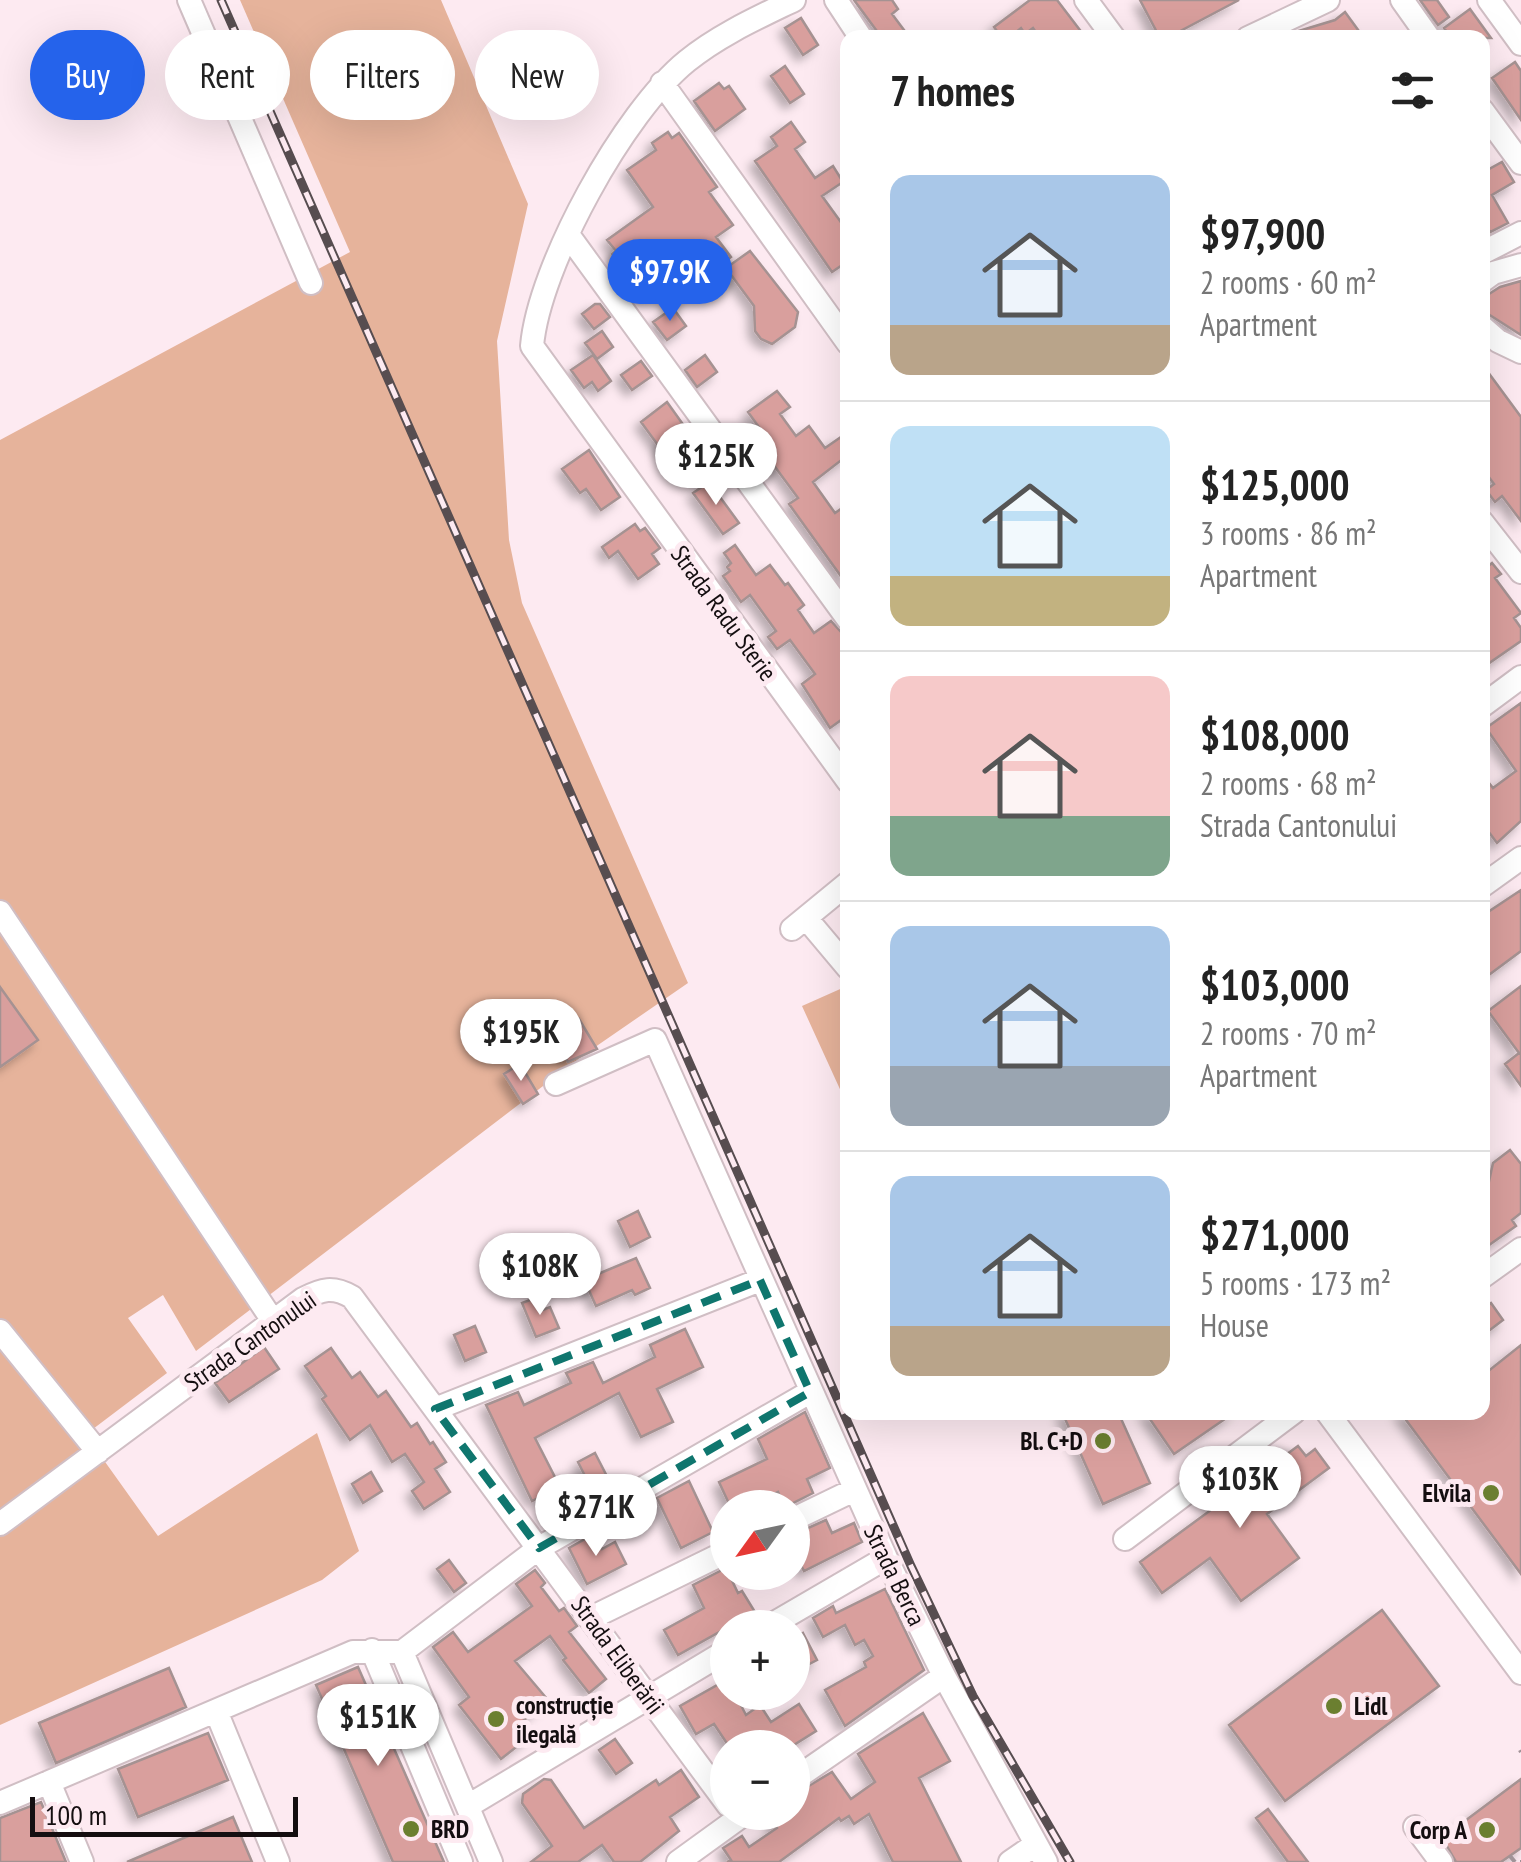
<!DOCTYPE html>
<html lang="en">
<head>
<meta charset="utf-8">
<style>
  body { margin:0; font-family:"PT Sans Narrow",sans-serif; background:#f6f6f6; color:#222; height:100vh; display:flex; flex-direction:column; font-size:38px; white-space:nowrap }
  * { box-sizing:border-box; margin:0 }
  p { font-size:32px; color:#767676 }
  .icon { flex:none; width:55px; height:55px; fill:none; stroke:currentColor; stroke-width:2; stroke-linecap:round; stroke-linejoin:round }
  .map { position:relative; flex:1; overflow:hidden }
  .drawer { position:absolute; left:840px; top:30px; width:650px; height:1390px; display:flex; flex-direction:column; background:#fff; border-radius:20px; box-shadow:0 10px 40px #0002 }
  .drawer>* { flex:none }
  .guide { position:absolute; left:30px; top:30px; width:660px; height:90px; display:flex; gap:20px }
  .needle { width:65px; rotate:237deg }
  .tools { position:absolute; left:710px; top:1490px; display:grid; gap:20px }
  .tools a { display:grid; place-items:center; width:100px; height:100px; border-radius:50%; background:#fff; box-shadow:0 10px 40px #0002; font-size:50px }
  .scale { position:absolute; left:30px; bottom:25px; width:268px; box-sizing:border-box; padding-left:10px; border:5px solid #140e10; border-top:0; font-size:28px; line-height:35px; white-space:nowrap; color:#140e10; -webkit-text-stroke:8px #fdeaf1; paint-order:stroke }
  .price { position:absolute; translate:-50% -85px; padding:0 22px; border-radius:35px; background:#fff; color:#222; font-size:32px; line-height:65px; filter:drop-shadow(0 2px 5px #0008) }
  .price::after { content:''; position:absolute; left:50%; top:60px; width:30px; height:22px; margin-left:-15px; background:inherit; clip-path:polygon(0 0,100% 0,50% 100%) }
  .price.selected { background:#2563eb; color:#fff }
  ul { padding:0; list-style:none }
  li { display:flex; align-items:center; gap:30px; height:250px; padding:0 50px }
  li+li { border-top:2px solid #e0e0e0 }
  li span { display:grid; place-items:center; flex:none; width:280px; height:200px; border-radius:20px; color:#555 }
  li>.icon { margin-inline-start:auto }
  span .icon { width:120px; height:120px; fill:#fffc; stroke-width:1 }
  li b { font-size:42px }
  h2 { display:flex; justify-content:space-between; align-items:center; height:120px; padding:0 50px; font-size:42px }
  .tag { padding:0 35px; border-radius:45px; background:#fff; box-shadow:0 10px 40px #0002; font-size:35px; line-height:90px }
  .tag.selected { background:#2563eb; color:#fff }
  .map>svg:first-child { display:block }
</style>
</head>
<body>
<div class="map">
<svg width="1521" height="1862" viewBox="0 0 1521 1862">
  <defs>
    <filter id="shadow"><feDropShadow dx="-6" dy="6" stdDeviation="5" flood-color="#0004"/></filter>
  </defs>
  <rect width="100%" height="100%" fill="#fdeaf1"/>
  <!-- green -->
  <path fill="#e6b39b" d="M240 0H441L528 204 497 341 509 540 522 603 688 983 585 1054 196 1351 163 1295 128 1318 167 1373 89 1432 98 1452 158 1536 317 1433 359 1551 322 1580 0 1725V440L350 252Z
    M847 986 848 1097 844 1098 802 1006Z"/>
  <!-- building -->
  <path fill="#d99f9d" stroke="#a59292" stroke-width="2.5" filter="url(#shadow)" d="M854 0H892L898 9 892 14 910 38H882Z
    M1030 0H1057L1086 38H1040L1033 28 1025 34 1021 28 1009 38H1002L994 27Z
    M1140 0H1239L1167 38H1160Z
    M1420 0H1437L1449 17 1438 25Z
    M1470 9 1491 38H1451L1444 28Z
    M1345 12 1364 38H1290L1295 32 1335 20Z
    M801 18 818 45 803 55 785 28Z
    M1515 62 1521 71V120L1492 78Z
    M785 66 804 94 790 103 771 76Z
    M719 83 724 89 729 86 745 109 715 131 694 101Z
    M791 122 805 142 795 149 815 178 833 166 843 182 822 196 848 232V261L832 272 755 161 777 146 771 137Z
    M668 132 672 138 679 133 717 187 709 192 733 225 716 237 731 257 683 293 669 274 641 295 612 254 616 251 607 240 653 207 627 170 656 150 652 143Z
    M1502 162 1514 182 1492 195 1508 223 1490 232 1482 219V173Z
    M750 251 798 312 795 327 772 344 761 339 755 331 754 306 726 268Z
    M1521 281V335L1485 312 1489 294 1500 287Z
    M595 304H600L610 317 594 329 582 314Z
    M673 308 686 326 667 340 653 322Z
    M602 331 613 347 597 359 585 343Z
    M593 355 611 381 598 391 592 382 584 388 571 370Z
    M705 355 717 372 697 387 685 370Z
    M641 361 652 376 632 390 621 375Z
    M1482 364 1521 417V521L1502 496 1495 502 1486 490 1494 484 1482 468Z
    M777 391 790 407 780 414 796 436 809 426 825 448 841 437 848 446V455L813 482 835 513 848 504V586L789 504 798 498 764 452 757 457 746 441 761 430 748 412Z
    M667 402 687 430 677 438 687 451 671 463 641 422Z
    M589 450 620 497 601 510 586 489 580 493 562 469Z
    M709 482 739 523 723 534 693 493Z
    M635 524 640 531 645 528 660 548 652 554 659 564 638 579 618 551 609 558 602 547Z
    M735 545 756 575 770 565 785 585 788 583 804 605 798 610 814 633 831 621 841 632 848 634V715L830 728 802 684 815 674 790 640 777 649 768 637 776 631 750 595 741 602 723 576 730 571 727 567 731 563 724 553Z
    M1482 561 1487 567 1492 563 1501 574 1495 578 1521 613 1514 618 1521 628V641L1482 668Z
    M1521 703V821L1497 843 1482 823V774L1493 788 1516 771 1486 728Z
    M1521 890V951L1482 980V916Z
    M1521 986V1086L1505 1064 1519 1053 1488 1011Z
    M0 987 38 1040 0 1067Z
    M579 1019 597 1049 568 1062 551 1036Z
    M520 1064 538 1094 523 1104 504 1074Z
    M1510 1150 1521 1164V1213L1512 1220 1516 1226 1482 1250V1190L1488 1186 1493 1163Z
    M638 1211 650 1237 630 1247 618 1221Z
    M636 1258 650 1288 635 1295 632 1290 596 1306 582 1275 596 1269 598 1274Z
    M535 1298 540 1311 550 1307 559 1328 536 1337 522 1303Z
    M1491 1303 1503 1320 1482 1336V1310Z
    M475 1326 486 1352 465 1361 454 1335Z
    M685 1329 703 1367 657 1389 673 1422 641 1437 619 1393 535 1438 560 1487 532 1501 486 1405 518 1392 524 1405 571 1383 566 1373 593 1362 603 1383 655 1357 650 1345Z
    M1521 1345V1574L1400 1412H1482V1376Z
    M264 1347 279 1369 229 1402 215 1383Z
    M331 1348 352 1378 360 1372 378 1397 386 1391 411 1427 417 1423 430 1444 433 1442 446 1462 435 1469 450 1492 424 1509 412 1491 424 1482 405 1454 392 1462 370 1425 350 1440 322 1399 326 1396 305 1366Z
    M805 1412 830 1468 807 1479 813 1493 785 1507 778 1492 746 1508H731L719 1482 767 1459 758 1439Z
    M1062 1412H1118L1150 1483 1103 1504Z
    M1145 1412H1235L1174 1454Z
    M1298 1446 1306 1456 1315 1449 1329 1468 1267 1514 1299 1558 1241 1601 1210 1558 1162 1593 1140 1562Z
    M595 1453 613 1488 596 1498 578 1462Z
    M371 1472 382 1491 363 1503 352 1484Z
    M689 1481 713 1532 681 1548 657 1498Z
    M826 1520 832 1533 854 1523 862 1542 804 1571 792 1548V1535Z
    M594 1534 602 1549 615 1542 626 1564 587 1584 569 1548Z
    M449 1560 466 1583 454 1592 437 1569Z
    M726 1568 738 1593 742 1591 755 1612 678 1655 664 1630 704 1608 693 1585Z
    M535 1570 545 1583 541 1587 559 1611 564 1608 577 1626 569 1632 606 1679 589 1693 563 1660 566 1658 550 1636 515 1661 548 1700 524 1720 534 1733 501 1759 459 1705 469 1697 433 1647 453 1632 468 1652 532 1606 516 1584Z
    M885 1589 924 1670 845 1726 825 1690 866 1667 864 1662 873 1656 864 1640 855 1645 845 1625 823 1637 813 1618 833 1606 836 1613Z
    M1382 1610 1439 1686 1285 1801 1229 1725Z
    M803 1633 817 1660 792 1673V1638Z
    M358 1667 444 1862H393L316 1685Z
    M169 1668 186 1707 56 1763 39 1723Z
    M728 1679V1692H734L746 1715 760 1705 771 1722 799 1704 816 1731 789 1748H730L714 1724 696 1734 680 1706Z
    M923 1713 950 1761 919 1778 961 1862H893L869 1814 854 1824 849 1816 841 1821 839 1818 779 1862H727L731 1860 723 1848 742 1836 749 1847 777 1828 766 1812H792V1796L832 1772 851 1799 875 1782 858 1754Z
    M208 1733 228 1780 138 1817 118 1769Z
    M615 1739 632 1763 616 1774 599 1750Z
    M681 1770 699 1797 670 1817 679 1831 640 1862H614L602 1845 578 1862H531L552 1846 522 1803 523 1794 544 1779 551 1780 584 1828 656 1780 659 1785Z
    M1521 1779V1848L1501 1862H1456L1442 1838Z
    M41 1802 66 1862H0V1818Z
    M1268 1809 1308 1862H1288L1256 1818Z
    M233 1817 252 1862H127Z"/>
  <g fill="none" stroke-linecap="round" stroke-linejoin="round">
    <defs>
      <path id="minor" d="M189 0 311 283
        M794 0C757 18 719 35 687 61 624 112 539 266 532 346L848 781
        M836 0 861 38
        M1086 0 1114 38
        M1402 0 1429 38
        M1489 0 1521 44
        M1248 38 1328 0
        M662 83 848 343
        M1482 110 1521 163
        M569 236 848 619
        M1482 253 1521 233
        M1482 281 1493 273 1521 265
        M1482 327 1498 341 1521 352
        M1482 522 1521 572
        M1482 706 1521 677
        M1482 886 1521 858
        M0 912 273 1321
        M806 918 848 968
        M792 929 848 883
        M556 1084 655 1040 886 1558 944 1676 1046 1862
        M1482 1277 1521 1249
        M0 1331 98 1452
        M435 1409 760 1280
        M1327 1412 1521 1673
        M792 1520 854 1490
        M0 1524 303 1299C322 1289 333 1286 352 1297L728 1805
        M1125 1539 1294 1412
        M591 1618 728 1551
        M766 1628 886 1558
        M372 1650 461 1862
        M402 1652 539 1548 810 1392
        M402 1652 491 1862
        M216 1711 278 1862
        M792 1781 944 1676
        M49 1782 82 1862
        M0 1803 353 1652H402
        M468 1806 728 1650
        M1415 1827 1441 1862
        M678 1862 747 1812
        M1010 1862 1035 1845"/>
    </defs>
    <!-- minor casing -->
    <use href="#minor" stroke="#d0bec4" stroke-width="26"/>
    <!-- path -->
    <path stroke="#a19398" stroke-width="4" stroke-dasharray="10 5" stroke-linecap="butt" d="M1520 1750 1521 1752
      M1510 1856 1515 1862
      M1520 1862H1521"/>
    <!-- minor -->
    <use href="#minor" stroke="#fff" stroke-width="22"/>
    <defs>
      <path id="rail" d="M221 0 911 1566 973 1696 1070 1862"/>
    </defs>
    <!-- rail casing -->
    <use href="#rail" stroke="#574d50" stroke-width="9"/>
    <!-- rail -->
    <use href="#rail" stroke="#fdeaf1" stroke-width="5" stroke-dasharray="15" stroke-linecap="butt"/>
  </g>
  <!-- marked area -->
  <path fill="none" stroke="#0f766e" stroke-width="8" stroke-dasharray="20 12" stroke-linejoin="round" d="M760 1280 810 1392 539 1548 435 1409Z"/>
  <!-- markers -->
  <g fill="#6b7f30" stroke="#fdeaf1" stroke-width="4">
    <circle cx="1103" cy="1441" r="10"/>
    <circle cx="1491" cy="1493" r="10"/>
    <circle cx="1334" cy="1706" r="10"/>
    <circle cx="496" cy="1719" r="10"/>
    <circle cx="411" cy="1829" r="10"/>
    <circle cx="1487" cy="1830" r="10"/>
  </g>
  <g text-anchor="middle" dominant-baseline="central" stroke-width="10" stroke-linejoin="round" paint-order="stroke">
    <!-- street labels -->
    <g font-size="25" fill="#140e10" stroke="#fdeaf1">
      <text transform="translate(724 613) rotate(54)">Strada Radu Sterie</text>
      <text transform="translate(250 1341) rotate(-35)">Strada Cantonului</text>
      <text transform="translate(895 1575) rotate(64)">Strada Berca</text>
      <text transform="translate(618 1655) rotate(54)">Strada Eliberării</text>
    </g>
    <!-- poi labels -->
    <g font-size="25" font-weight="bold" fill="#140e10" stroke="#fdeaf1" text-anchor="end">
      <text x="1083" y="1441">Bl. C+D</text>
      <text x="1471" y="1493">Elvila</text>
      <text x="516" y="1705" text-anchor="start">construcție<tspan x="516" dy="29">ilegală</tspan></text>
      <text x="1354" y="1706" text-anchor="start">Lidl</text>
      <text x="431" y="1829" text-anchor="start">BRD</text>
      <text x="1467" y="1830">Corp A</text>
    </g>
  </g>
</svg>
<div class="tools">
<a><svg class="needle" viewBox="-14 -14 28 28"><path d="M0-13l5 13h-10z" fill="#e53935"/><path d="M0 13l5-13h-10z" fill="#767676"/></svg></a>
<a>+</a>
<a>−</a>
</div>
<div class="scale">100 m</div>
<b class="price selected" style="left:670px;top:324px">$97.9K</b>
<b class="price" style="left:716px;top:508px">$125K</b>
<b class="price" style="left:521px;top:1084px">$195K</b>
<b class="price" style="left:540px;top:1318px">$108K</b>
<b class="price" style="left:1240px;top:1531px">$103K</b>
<b class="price" style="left:596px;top:1559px">$271K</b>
<b class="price" style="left:378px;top:1769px">$151K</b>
<div class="guide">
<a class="tag selected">Buy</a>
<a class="tag">Rent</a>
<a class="tag">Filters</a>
<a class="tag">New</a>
</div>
<section class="drawer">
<h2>7 homes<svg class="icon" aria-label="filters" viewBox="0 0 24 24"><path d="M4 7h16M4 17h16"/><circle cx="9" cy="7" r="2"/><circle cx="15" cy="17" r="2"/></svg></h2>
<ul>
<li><span style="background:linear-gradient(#a9c7e8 75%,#b9a48a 0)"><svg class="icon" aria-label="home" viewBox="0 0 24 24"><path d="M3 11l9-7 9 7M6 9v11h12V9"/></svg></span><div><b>$97,900</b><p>2 rooms · 60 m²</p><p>Apartment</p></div></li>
<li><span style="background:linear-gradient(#bfe0f5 75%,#c2b280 0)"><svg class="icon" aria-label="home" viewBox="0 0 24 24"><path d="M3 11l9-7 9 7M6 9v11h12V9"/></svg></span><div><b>$125,000</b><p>3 rooms · 86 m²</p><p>Apartment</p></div></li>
<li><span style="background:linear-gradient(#f6c9c9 70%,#7fa58c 0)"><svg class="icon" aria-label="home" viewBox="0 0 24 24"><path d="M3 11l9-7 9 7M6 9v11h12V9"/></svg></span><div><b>$108,000</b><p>2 rooms · 68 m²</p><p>Strada Cantonului</p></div></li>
<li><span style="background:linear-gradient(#a9c7e8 70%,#9aa5b1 0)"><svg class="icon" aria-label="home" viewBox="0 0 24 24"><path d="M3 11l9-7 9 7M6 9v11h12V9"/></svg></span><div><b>$103,000</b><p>2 rooms · 70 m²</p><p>Apartment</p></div></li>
<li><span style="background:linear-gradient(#a9c7e8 75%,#b9a48a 0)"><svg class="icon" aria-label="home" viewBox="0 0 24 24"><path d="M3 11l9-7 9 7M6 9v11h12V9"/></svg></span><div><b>$271,000</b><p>5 rooms · 173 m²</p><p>House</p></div></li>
</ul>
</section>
</div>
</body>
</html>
